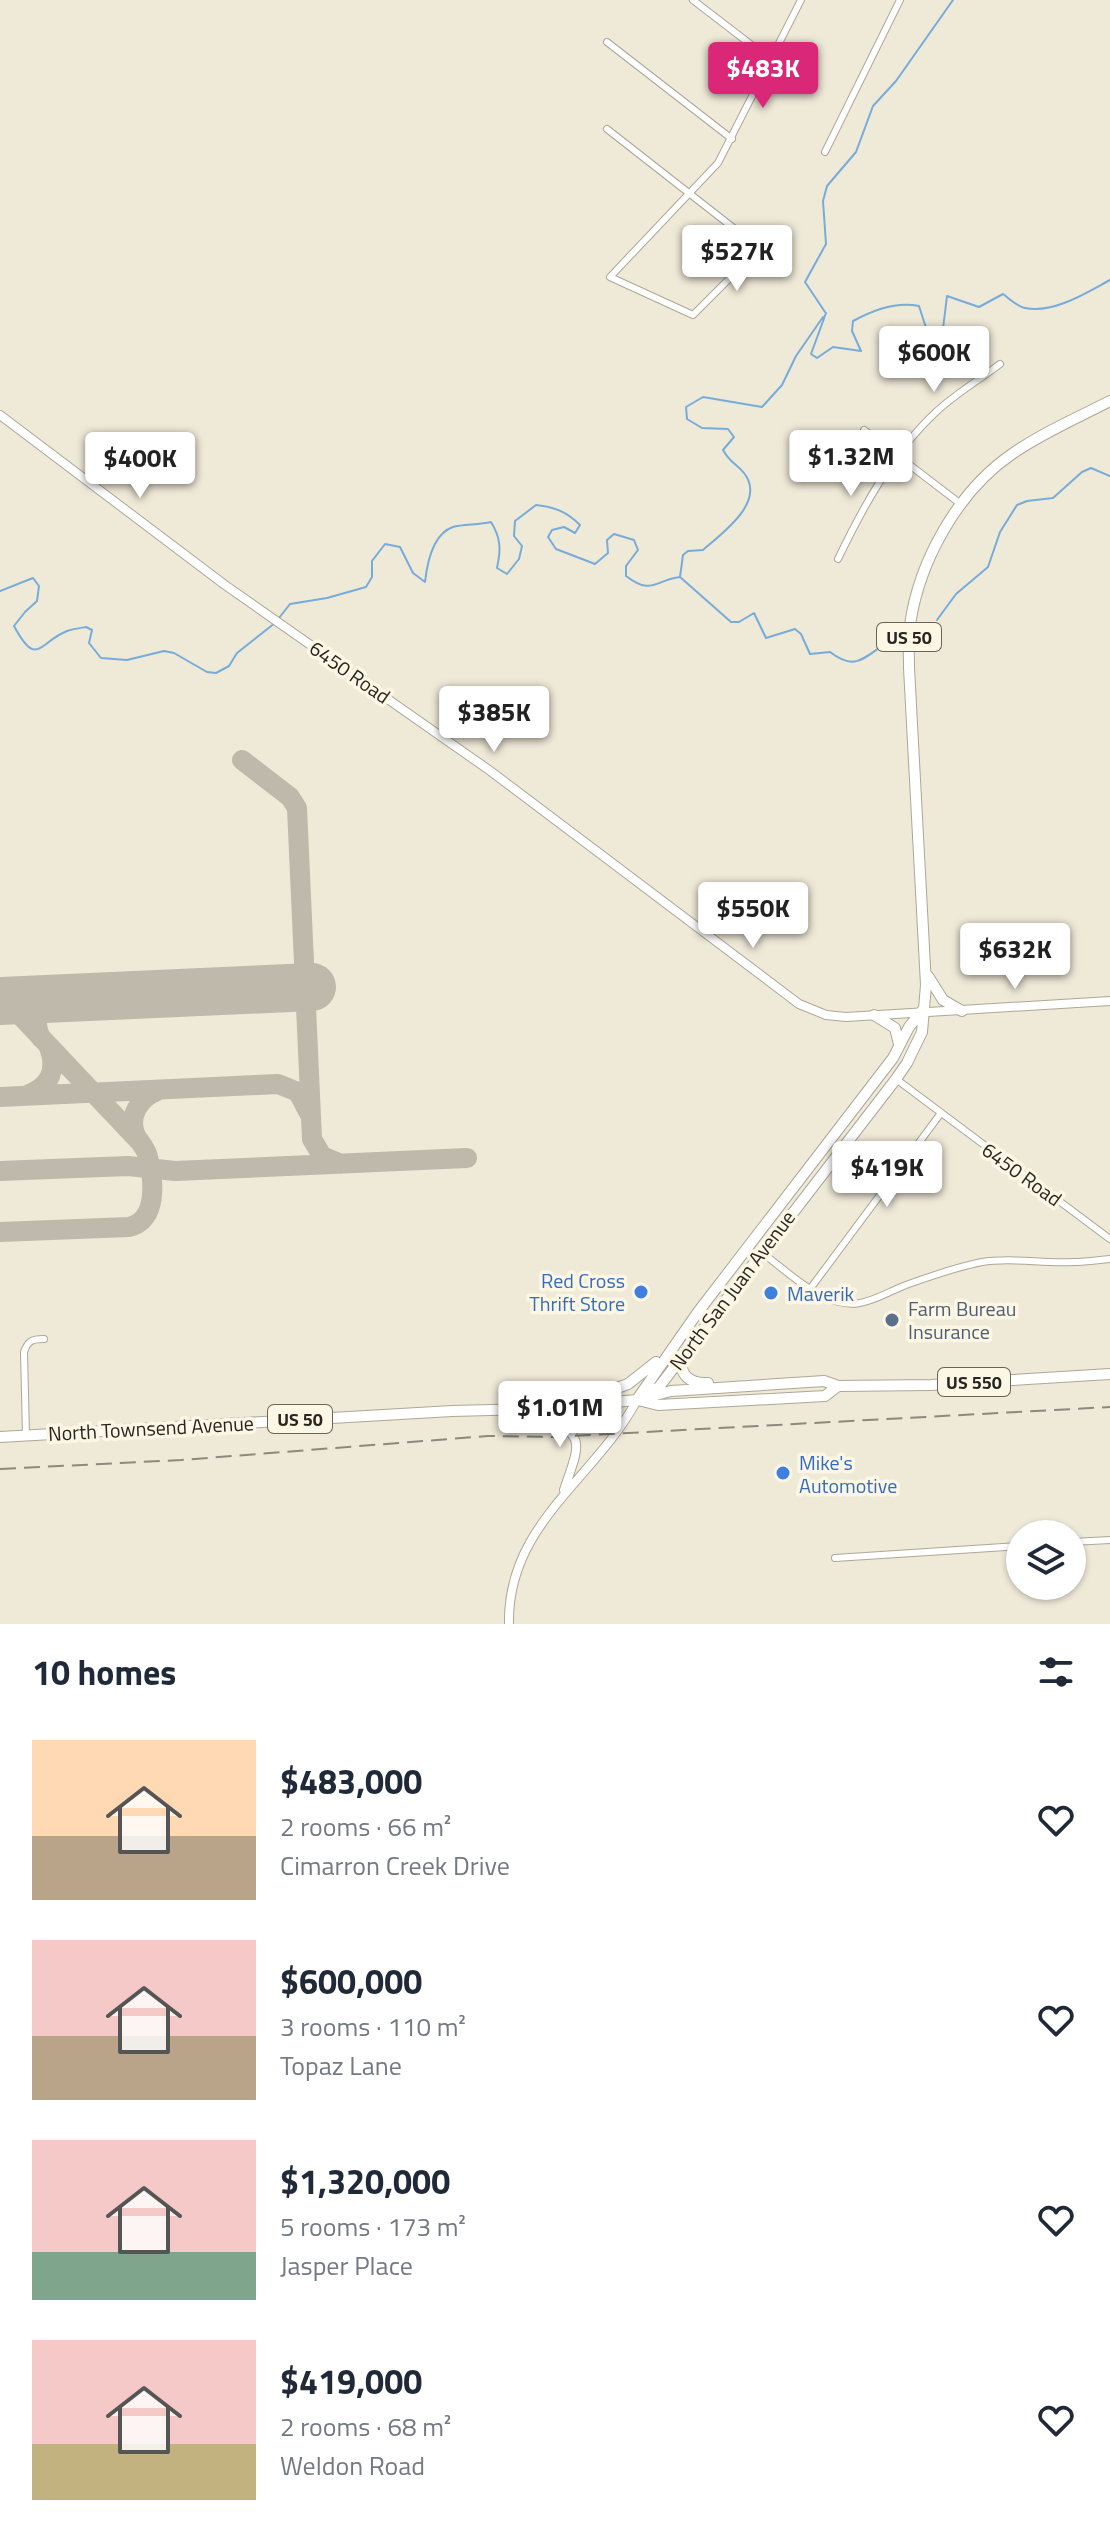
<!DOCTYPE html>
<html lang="en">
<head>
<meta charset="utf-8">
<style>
  body { margin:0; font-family:"Titillium Web",sans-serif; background:#f6f6f7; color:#1f2937; height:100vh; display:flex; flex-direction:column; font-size:30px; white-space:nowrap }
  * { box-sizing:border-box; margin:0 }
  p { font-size:26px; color:#747a83 }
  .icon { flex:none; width:44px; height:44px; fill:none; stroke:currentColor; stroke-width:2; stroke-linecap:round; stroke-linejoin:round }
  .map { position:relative; height:1624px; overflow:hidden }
  .details { display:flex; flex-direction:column; background:#fff; flex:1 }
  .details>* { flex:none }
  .buttons { position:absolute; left:1006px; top:1520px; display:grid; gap:16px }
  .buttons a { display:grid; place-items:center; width:80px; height:80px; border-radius:50%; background:#fff; box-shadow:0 2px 6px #0004; font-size:40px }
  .price { position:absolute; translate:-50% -68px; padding:0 18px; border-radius:8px; background:#fff; color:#222; font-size:26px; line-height:52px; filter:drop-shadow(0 2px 4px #0008) }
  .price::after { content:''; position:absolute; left:50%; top:48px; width:24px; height:18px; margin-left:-12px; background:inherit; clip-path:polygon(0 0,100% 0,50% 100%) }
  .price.selected { background:#db2777; color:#fff }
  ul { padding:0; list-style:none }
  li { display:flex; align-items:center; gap:24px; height:200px; padding:0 32px }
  li span { display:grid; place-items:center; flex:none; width:224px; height:160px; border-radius:0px; color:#555 }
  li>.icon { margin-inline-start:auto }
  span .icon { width:96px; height:96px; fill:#fffc; stroke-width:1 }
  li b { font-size:34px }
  h2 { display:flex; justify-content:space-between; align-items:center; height:96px; padding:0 32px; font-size:34px }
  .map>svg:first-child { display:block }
</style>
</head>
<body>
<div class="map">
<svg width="1110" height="1624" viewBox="0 0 1110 1624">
  <rect width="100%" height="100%" fill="#efe9d8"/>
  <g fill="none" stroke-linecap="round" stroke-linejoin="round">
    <!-- stream -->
    <path stroke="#77acda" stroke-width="2" d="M825 312 805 282 826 244 823 201 827 186 856 152 873 106 896 81 953 0
      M826 313 811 354 817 358 833 347 861 351 852 331 853 321C873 310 896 301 919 306L927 331 942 337 947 296 979 307 1003 294C1010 299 1016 306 1025 308 1053 314 1086 293 1110 280
      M680 577 683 555 688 551 703 550C721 534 767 502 744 473 737 464 730 463 723 450L734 437 728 429 702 428 687 419 686 407 703 397 762 407 782 385 796 356 823 317
      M0 591 33 578 39 586 37 601 25 612 14 626C37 669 39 642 67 631 73 629 80 628 86 627L92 630 89 643 101 658 127 660 164 651 174 653 207 672 216 673 229 666 237 653 275 623
      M279 618 290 604 327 598 366 587 372 577V561L385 544 400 547 413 573 425 582C427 564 432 534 453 527 462 524 479 525 491 522 501 538 501 550 497 568L507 574 519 559 522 546 514 536 515 521 536 505C555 507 567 512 580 525L575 533 564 527 552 530 548 537 556 549 595 564 608 553 607 540 614 534 634 540 638 550 626 566V576C652 596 655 580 680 577L731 622H739L754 613 766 638 795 629 801 634 810 654 830 652C855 671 862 659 885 644
      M937 620 956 594 988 567 1000 532 1017 505 1027 501 1053 498 1082 472 1091 468 1110 476"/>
    <!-- taxiway -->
    <path stroke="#beb9aa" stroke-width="20" d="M242 760 290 797 297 808 312 1139 322 1156 341 1164
      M0 1002 15 1010 138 1140
      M41 1038C30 1017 43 1002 64 998
      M27 1095C51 1086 58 1069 48 1045
      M0 1097 278 1084 298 1092 309 1113
      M0 1171 128 1166 175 1171 467 1158
      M0 1232 129 1227C158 1221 154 1180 148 1157 146 1148 140 1143 136 1136 127 1116 140 1098 157 1091"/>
    <!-- runway -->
    <path stroke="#beb9aa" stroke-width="48" d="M0 1001 312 987"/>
    <defs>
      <path id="minor" d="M693 0 771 60
        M607 42 732 139
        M607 129 754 244 756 249 754 254 693 315 610 277 718 163 801 0
        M825 152 900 0
        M864 430 962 505
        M838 559C863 507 893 452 936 412 955 394 979 380 1000 364
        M896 1079 1110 1239
        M761 1252C780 1266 799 1284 820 1295 858 1314 873 1298 906 1285 931 1276 956 1267 982 1262 1013 1257 1043 1264 1074 1262 1086 1262 1098 1260 1110 1259
        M810 1289 941 1113
        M26 1435 24 1352C28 1340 33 1339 44 1339
        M1072 1542 1110 1540
        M835 1558 1020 1546"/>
      <path id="tertiary" d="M0 415 225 585 489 770 799 1004 826 1015 846 1017 1110 1001
        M537 1409C584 1440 583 1435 564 1490
        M509 1624C507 1524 595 1479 637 1400"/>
      <path id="trunk" d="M928 976 943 1000 962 1011
        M874 1015 895 1028 899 1044
        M682 1358C679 1376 691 1384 708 1383
        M638 1398 698 1312 893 1058 909 1027 922 1011
        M637 1400 659 1387 896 1079 907 1063 922 1032 926 985 909 668C909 654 908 639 910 625 919 561 958 491 1012 454 1042 433 1077 418 1110 401
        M638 1400 658 1405 825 1396 838 1386
        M538 1407 558 1391 617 1388 628 1384 656 1362
        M0 1437 452 1411 536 1409 637 1400 671 1391 824 1381 838 1386 931 1385 1110 1374"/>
    </defs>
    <!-- minor casing -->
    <use href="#minor" stroke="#ada797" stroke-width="8"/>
    <!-- tertiary casing -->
    <use href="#tertiary" stroke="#ada797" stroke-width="10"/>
    <!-- trunk casing -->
    <use href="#trunk" stroke="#ada797" stroke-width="12"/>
    <!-- minor -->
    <use href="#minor" stroke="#fff" stroke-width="6"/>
    <!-- tertiary -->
    <use href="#tertiary" stroke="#fff" stroke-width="8"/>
    <!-- trunk -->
    <use href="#trunk" stroke="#fff" stroke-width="10"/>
    <!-- rail -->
    <path stroke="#8d897d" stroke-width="2" stroke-dasharray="16 8" stroke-linecap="butt" d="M0 1469 181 1460 488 1436 553 1437 1110 1407"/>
  </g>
  <!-- markers -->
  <g fill="#3f7fe0" stroke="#fcf6e5" stroke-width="3">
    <circle cx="641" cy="1292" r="8"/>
    <circle cx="771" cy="1293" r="8"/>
    <circle cx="783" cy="1473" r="8"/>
  </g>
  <circle fill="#5c6f8a" stroke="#fcf6e5" stroke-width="3" cx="892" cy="1320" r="8"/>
  <g text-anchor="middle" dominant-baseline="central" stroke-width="7" stroke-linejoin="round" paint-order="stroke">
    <!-- shield labels -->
    <g fill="#fcf6e5" stroke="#67645a" stroke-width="2">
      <rect x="877" y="623" width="64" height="28" rx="6"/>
      <rect x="938" y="1368" width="72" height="28" rx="6"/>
      <rect x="268" y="1405" width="64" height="28" rx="6"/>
    </g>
    <g font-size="18" font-weight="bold" fill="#27251f">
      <text x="909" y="637">US 50</text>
      <text x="974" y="1382">US 550</text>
      <text x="300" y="1419">US 50</text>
    </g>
    <!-- street labels -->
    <g font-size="20" fill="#27251f" stroke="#fcf6e5">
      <text transform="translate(350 672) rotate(35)">6450 Road</text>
      <text transform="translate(1022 1174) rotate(36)">6450 Road</text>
      <text transform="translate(732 1290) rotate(-53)">North San Juan Avenue</text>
      <text transform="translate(151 1428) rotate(-3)">North Townsend Avenue</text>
    </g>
    <!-- shop labels -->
    <g font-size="20" fill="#366cbe" stroke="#fcf6e5" text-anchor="start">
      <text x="625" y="1280" text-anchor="end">Red Cross<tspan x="625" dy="23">Thrift Store</tspan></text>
      <text x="787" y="1293">Maverik</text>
      <text x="799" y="1462">Mike's<tspan x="799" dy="23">Automotive</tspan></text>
    </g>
    <!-- service labels -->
    <g font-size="20" fill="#4e5e75" stroke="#fcf6e5" text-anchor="start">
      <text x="908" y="1308">Farm Bureau<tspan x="908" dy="23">Insurance</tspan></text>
    </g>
  </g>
</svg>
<div class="buttons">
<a><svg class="icon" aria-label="layers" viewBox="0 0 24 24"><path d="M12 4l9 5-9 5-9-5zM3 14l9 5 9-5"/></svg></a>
</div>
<b class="price selected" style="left:763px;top:110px">$483K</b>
<b class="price" style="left:737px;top:293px">$527K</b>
<b class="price" style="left:934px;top:394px">$600K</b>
<b class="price" style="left:851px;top:498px">$1.32M</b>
<b class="price" style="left:140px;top:500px">$400K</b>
<b class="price" style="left:494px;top:754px">$385K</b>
<b class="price" style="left:753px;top:950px">$550K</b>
<b class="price" style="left:1015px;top:991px">$632K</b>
<b class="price" style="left:887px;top:1209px">$419K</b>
<b class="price" style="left:560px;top:1449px">$1.01M</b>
</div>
<section class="details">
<h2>10 homes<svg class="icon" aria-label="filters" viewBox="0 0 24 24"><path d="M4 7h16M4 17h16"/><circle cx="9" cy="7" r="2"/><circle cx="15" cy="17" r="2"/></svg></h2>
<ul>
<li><span style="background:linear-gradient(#ffd9b3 60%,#b9a48a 0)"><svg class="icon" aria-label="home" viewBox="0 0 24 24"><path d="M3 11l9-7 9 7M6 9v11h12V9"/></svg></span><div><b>$483,000</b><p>2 rooms · 66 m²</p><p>Cimarron Creek Drive</p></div><svg class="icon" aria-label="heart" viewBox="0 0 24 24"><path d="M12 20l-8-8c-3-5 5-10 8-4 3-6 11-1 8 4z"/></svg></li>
<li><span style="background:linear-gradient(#f6c9c9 60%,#b9a48a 0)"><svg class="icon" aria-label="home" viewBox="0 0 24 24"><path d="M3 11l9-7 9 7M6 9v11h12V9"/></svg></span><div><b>$600,000</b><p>3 rooms · 110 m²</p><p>Topaz Lane</p></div><svg class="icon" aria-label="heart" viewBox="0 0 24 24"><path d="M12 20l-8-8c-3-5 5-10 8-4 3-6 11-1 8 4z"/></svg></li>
<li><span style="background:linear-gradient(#f6c9c9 70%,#7fa58c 0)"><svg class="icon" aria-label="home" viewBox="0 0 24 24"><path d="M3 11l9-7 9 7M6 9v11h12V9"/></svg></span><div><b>$1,320,000</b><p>5 rooms · 173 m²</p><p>Jasper Place</p></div><svg class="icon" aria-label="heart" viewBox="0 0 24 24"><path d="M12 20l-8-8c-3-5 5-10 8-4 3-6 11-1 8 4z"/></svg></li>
<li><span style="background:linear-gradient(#f6c9c9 65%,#c2b280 0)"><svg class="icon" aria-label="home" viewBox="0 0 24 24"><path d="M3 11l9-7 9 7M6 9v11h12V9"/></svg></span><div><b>$419,000</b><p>2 rooms · 68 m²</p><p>Weldon Road</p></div><svg class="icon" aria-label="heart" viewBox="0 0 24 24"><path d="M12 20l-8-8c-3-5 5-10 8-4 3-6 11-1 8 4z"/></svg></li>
</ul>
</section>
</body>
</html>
